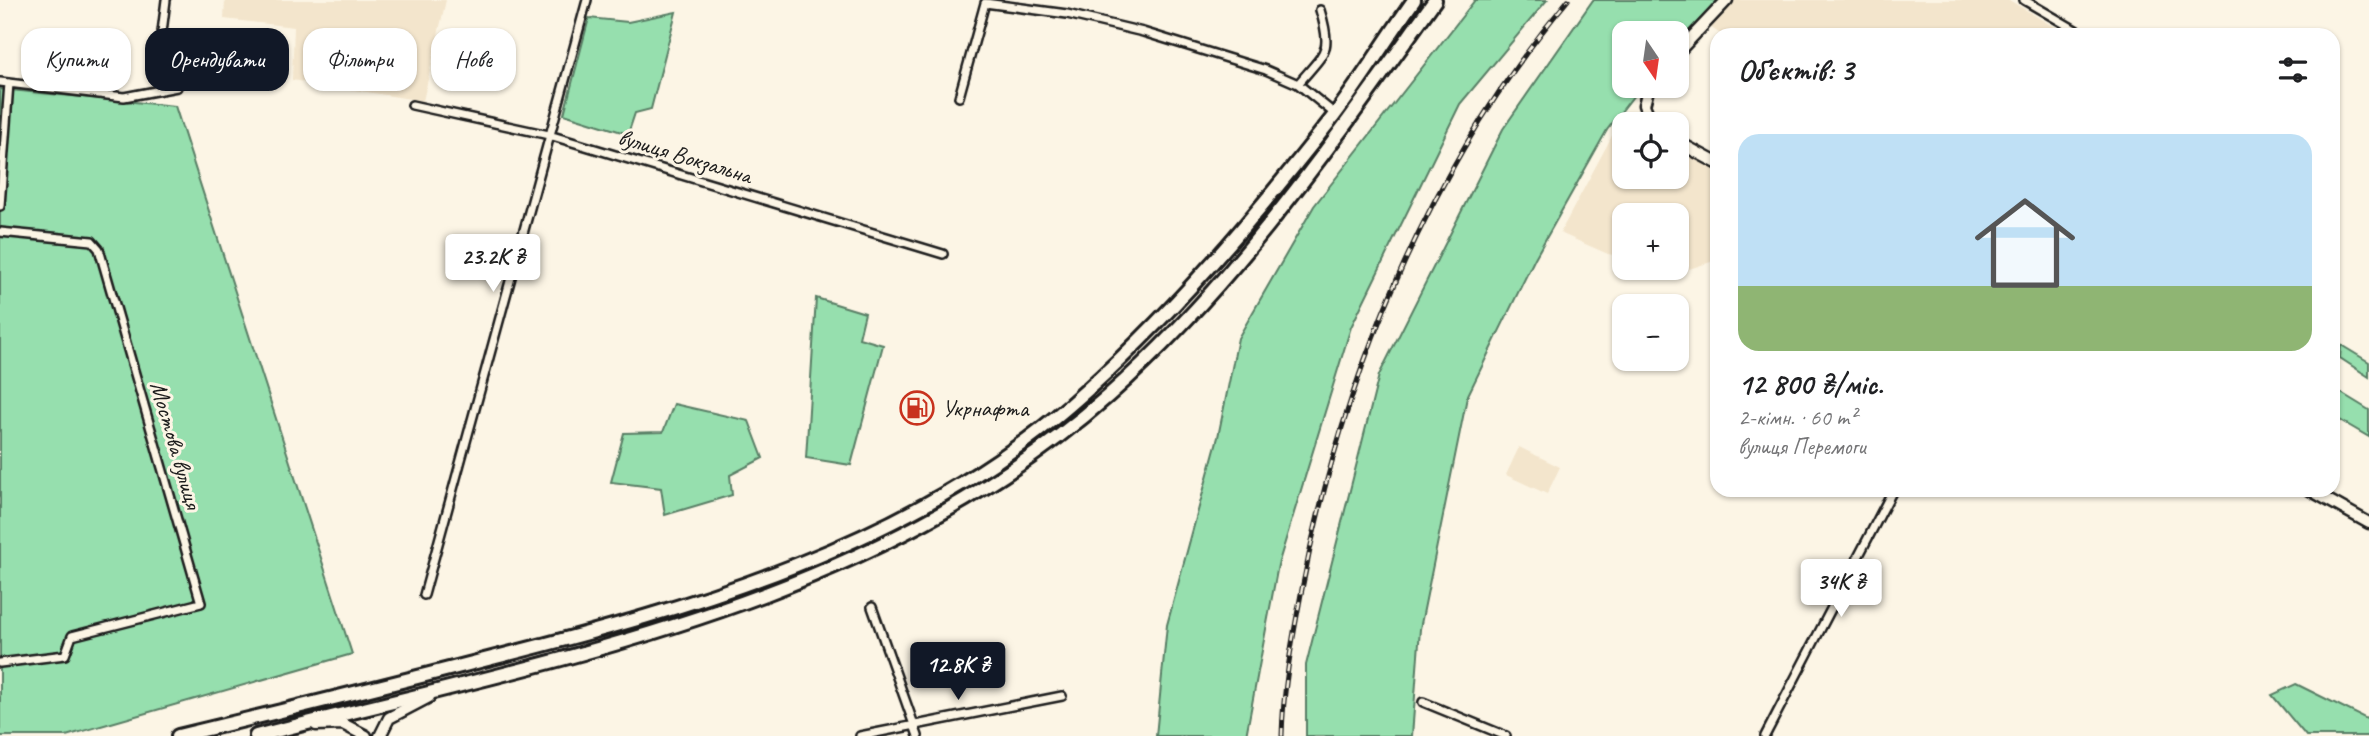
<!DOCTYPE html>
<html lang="uk">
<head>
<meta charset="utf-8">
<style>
  body { margin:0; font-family:Caveat,sans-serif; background:#f2f2f2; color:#202124; height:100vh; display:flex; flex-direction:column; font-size:26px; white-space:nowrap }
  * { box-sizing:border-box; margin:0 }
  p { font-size:23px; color:#757577 }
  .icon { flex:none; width:38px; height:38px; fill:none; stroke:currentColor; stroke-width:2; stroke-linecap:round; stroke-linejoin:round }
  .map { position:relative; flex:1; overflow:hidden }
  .side { position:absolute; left:1710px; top:28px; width:630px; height:469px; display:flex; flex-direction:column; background:#fff; border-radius:21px; box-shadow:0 2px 5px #0004 }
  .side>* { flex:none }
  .top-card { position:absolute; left:21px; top:28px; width:665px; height:63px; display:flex; gap:14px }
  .needle { width:46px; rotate:167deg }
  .controls { position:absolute; left:1612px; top:21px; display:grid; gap:14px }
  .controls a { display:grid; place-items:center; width:77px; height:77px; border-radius:14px; background:#fff; box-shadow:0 2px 5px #0004; font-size:35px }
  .price { position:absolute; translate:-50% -60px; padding:0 16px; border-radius:7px; background:#fff; color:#222; font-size:23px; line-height:46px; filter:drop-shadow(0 2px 4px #0008) }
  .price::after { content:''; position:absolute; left:50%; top:42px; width:21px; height:16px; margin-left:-10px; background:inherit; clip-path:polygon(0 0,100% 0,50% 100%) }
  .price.active { background:#111827; color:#fff }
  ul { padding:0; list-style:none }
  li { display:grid; align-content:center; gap:14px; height:371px; padding:0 28px }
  li span { display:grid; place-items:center; height:217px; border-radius:21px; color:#555 }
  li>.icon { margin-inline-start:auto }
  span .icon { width:126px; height:126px; fill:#fffc; stroke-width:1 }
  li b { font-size:30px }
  h2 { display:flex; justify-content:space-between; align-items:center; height:84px; padding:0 28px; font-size:30px }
  .tag { padding:0 24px; border-radius:21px; background:#fff; box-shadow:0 2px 5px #0004; font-size:24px; line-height:63px }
  .tag.active { background:#111827; color:#fff }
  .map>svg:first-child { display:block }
</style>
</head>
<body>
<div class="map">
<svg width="2369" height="736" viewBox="0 0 2369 736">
  <rect width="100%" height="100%" fill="#fcf5e5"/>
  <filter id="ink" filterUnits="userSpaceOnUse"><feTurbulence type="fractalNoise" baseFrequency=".0143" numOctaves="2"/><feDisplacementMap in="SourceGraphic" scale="14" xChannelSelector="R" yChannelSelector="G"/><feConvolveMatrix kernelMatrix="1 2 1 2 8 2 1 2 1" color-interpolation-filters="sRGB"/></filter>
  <g filter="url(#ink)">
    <!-- built -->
    <path fill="#f3e5cc" d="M225 0H446L423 101 292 80 294 27 224 19Z
      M1731 0H2009L2068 35H1722L1707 25Z
      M1624 125V177H1676L1677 145 1717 167V260L1689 269 1677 267 1676 215H1624V257L1608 254 1560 233 1612 136Z
      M1519 447 1560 467 1547 494 1506 475Z"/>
    <!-- green -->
    <path fill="#96dfae" stroke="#597e65" stroke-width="2" d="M1475 0H1547L1460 104 1351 327 1278 565 1246 736H1156L1167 625 1218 437 1238 338 1314 206Z
      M1593 0H1719L1677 47 1676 33H1624V86H1641L1607 130 1535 258 1467 397 1420 629 1412 736H1306V665L1379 375 1503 129Z
      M676 12 651 109 635 113 628 134 564 114 589 18 628 22Z
      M0 89 175 106 352 654 66 736H0Z
      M816 298 865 313 859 338 883 345 851 465 806 458Z
      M2341 345 2369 362V377L2340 358Z
      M2333 388 2369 410V437L2333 416Z
      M674 404 749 421 763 458 730 475 732 495 665 515 661 488 611 482 624 433 663 432Z
      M2296 684 2369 720V736H2306L2272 695Z"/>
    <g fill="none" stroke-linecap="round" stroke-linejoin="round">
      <defs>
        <path id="street" d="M2024 0 2084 35
          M0 82 124 97 177 87 159 56 166 0
          M1298 84C1325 52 1333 52 1320 10
          M959 97 985 3 1067 14 1143 32 1266 70 1298 84 1335 114
          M412 105 549 135 943 254
          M0 206 9 83
          M0 232 92 241 99 249 201 603 72 636 65 655 0 663
          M424 595 587 0
          M872 607 918 736
          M1423 702 1506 736
          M860 736 1062 696
          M1765 736 1893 490"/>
        <path id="secondary" d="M1676 54 1727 0
          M1649 86 1644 105 1652 124
          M1676 141 1717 163
          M2310 490 2369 523
          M316 725 343 724 366 736
          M380 736 389 718 429 697"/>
        <path id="highway" d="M178 736C283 711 387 685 492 658 694 607 909 545 1070 405 1168 320 1253 219 1333 117 1362 79 1387 38 1414 0
          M256 736C555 659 869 606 1108 396 1237 282 1335 139 1435 0"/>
      </defs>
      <!-- street casing -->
      <use href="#street" stroke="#1c1c1c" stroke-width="12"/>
      <!-- secondary casing -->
      <use href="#secondary" stroke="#1c1c1c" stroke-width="15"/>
      <!-- highway casing -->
      <use href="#highway" stroke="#1c1c1c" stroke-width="18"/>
      <!-- street -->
      <use href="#street" stroke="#fcf5e5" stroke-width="7"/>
      <!-- secondary -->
      <use href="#secondary" stroke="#fcf5e5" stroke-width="10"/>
      <!-- highway -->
      <use href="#highway" stroke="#fcf5e5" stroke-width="12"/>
      <defs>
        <path id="rail" d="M1282 736C1283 688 1292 642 1301 594 1341 381 1427 168 1568 0"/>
      </defs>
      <!-- rail casing -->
      <use href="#rail" stroke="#1c1c1c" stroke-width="5"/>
      <!-- rail -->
      <use href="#rail" stroke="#fcf5e5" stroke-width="2.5" stroke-dasharray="8" stroke-linecap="butt"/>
    </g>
  </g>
  <!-- icons -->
  <defs>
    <symbol id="fuel-ring" viewBox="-11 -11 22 22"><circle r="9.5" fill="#fcf5e5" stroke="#c8321e" stroke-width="1.5"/><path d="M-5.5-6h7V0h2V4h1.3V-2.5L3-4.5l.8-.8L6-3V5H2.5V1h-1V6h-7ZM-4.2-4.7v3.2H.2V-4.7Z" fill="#c8321e"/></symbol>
  </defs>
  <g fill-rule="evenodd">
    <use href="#fuel-ring" x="898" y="389" width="38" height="38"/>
  </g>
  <g text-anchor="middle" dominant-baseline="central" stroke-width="6" stroke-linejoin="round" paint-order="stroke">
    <!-- street labels -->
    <g font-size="24" fill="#1c1c1c" stroke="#fcf5e5">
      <text transform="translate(685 156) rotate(17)">вулиця Вокзальна</text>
      <text transform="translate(176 445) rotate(74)">Мостова вулиця</text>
    </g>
    <!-- poi labels -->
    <g font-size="24" fill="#1c1c1c" stroke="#fcf5e5" text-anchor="start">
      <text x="942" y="408">Укрнафта</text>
    </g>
  </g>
</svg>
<div class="controls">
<a><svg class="needle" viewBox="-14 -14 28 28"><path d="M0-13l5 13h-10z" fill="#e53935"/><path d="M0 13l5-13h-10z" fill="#757577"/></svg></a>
<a><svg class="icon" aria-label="locate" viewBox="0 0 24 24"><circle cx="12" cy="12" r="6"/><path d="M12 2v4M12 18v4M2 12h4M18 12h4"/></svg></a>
<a>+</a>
<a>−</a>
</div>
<b class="price" style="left:493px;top:294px">23.2K ₴</b>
<b class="price" style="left:1841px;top:619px">34K ₴</b>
<b class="price active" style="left:958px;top:702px">12.8K ₴</b>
<div class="top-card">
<a class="tag">Купити</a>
<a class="tag active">Орендувати</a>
<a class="tag">Фільтри</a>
<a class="tag">Нове</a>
</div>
<section class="side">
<h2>Об’єктів: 3<svg class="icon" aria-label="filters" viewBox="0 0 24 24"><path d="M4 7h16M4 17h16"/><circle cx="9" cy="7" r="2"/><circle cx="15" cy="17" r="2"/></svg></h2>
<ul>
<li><span style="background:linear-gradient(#bfe0f5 70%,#8fb573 0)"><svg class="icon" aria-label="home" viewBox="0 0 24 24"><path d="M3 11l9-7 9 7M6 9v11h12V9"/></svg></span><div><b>12 800 ₴/міс.</b><p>2-кімн. · 60 m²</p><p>вулиця Перемоги</p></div></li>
</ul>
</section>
</div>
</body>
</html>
